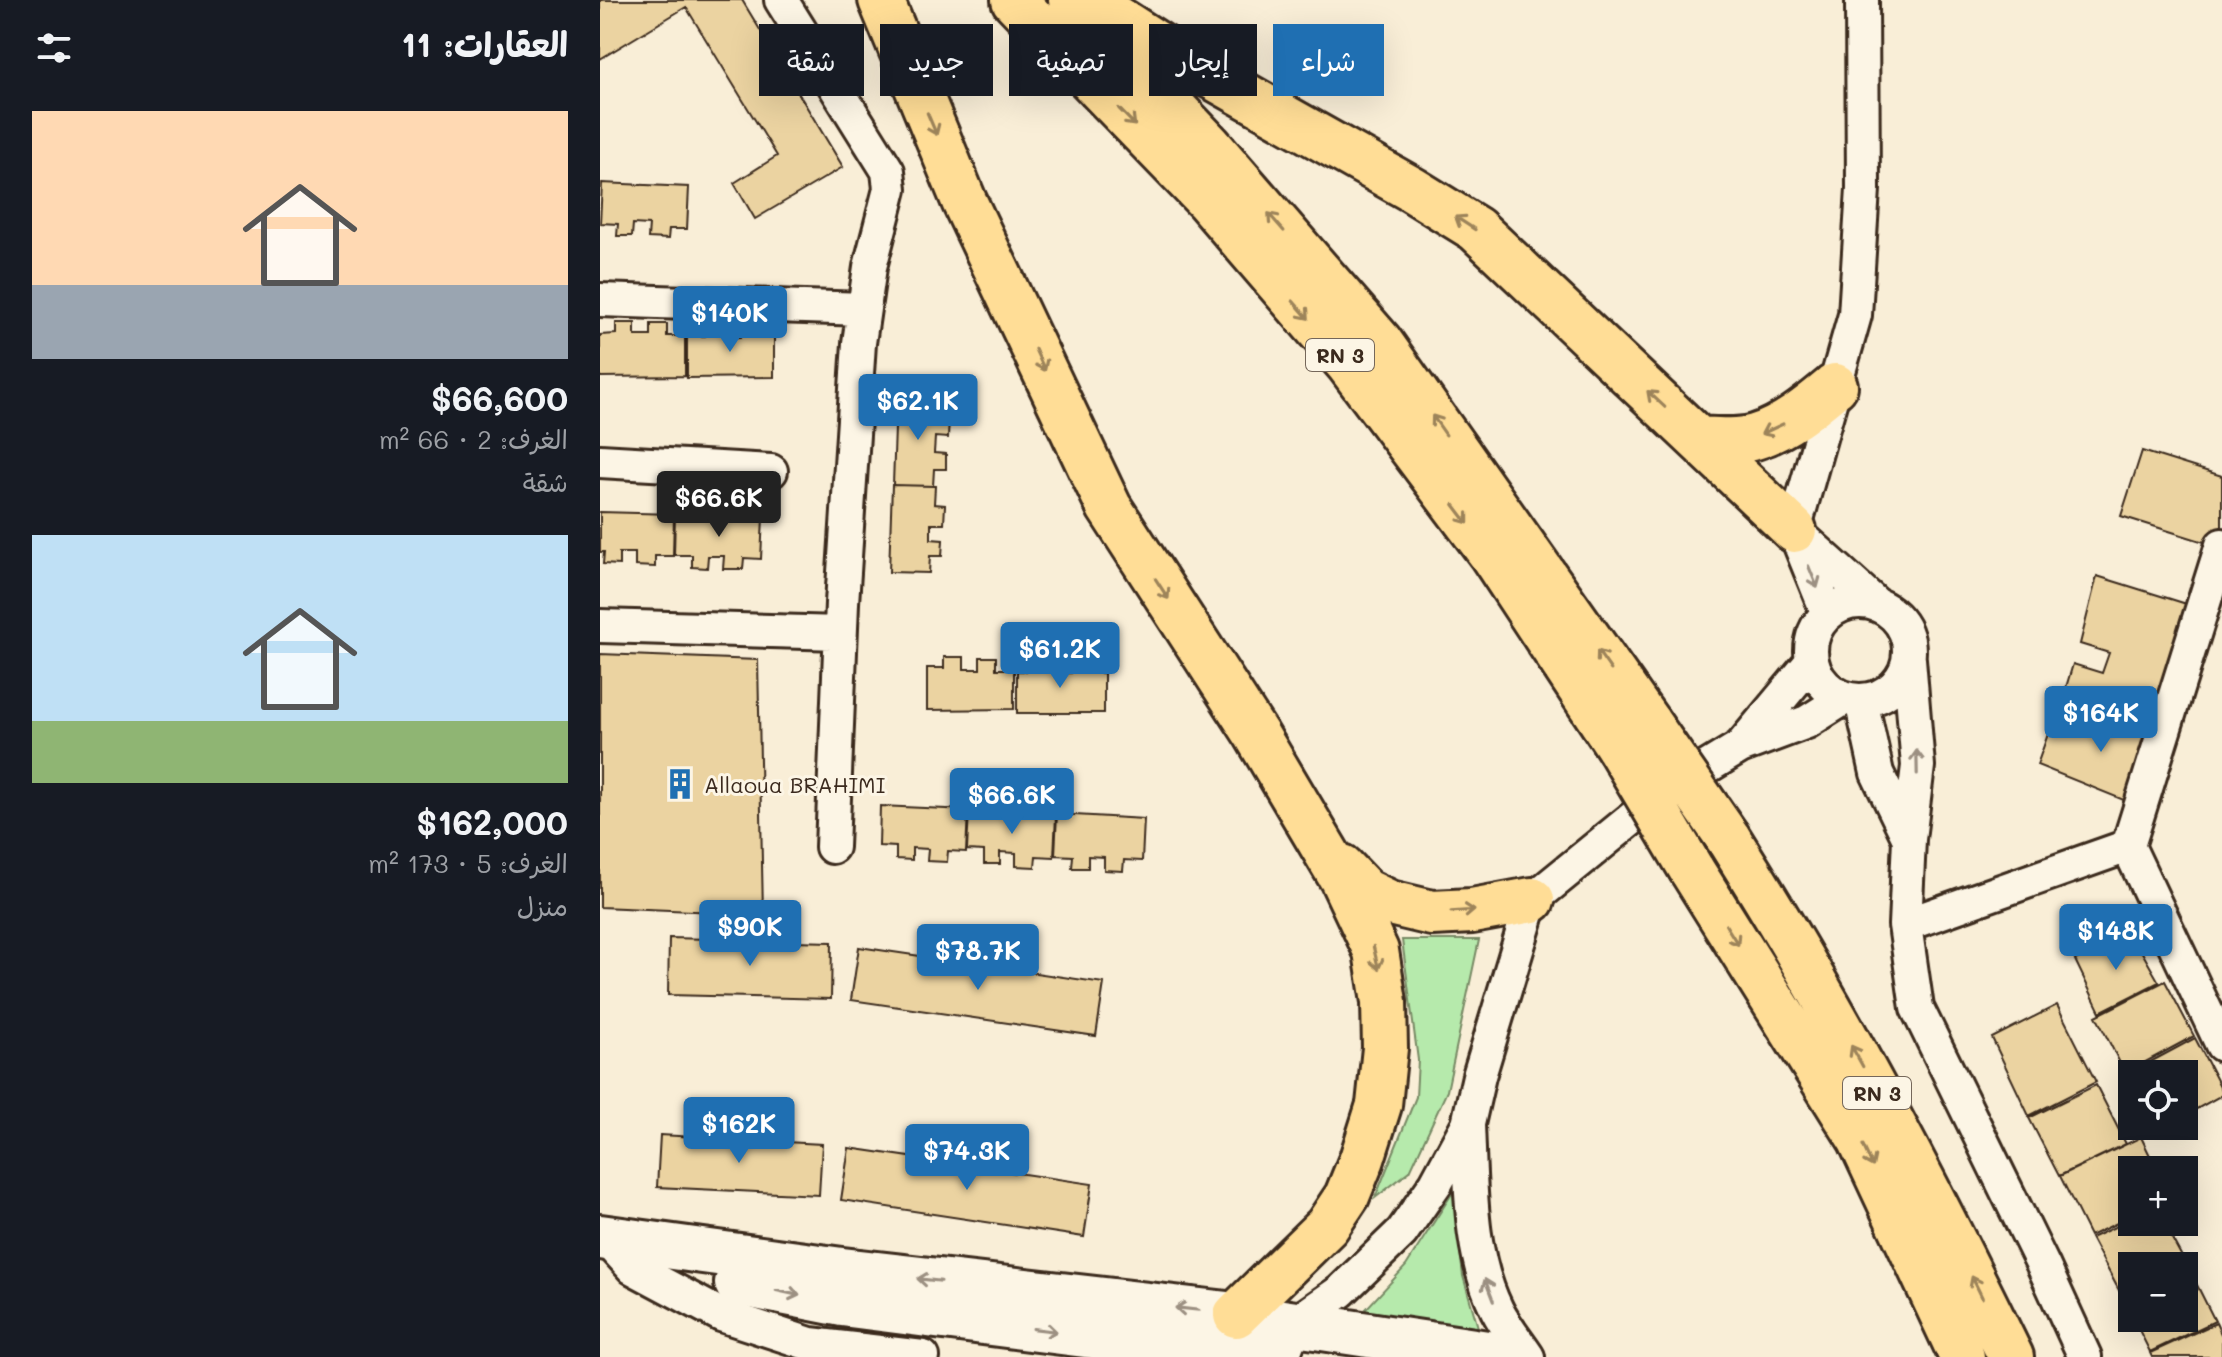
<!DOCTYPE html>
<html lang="ar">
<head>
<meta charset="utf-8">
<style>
  body { margin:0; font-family:Mali,"Playpen Sans Arabic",sans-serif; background:#242831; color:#f1f3f6; direction:rtl; height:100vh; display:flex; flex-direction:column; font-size:30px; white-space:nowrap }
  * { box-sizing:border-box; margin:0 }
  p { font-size:26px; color:#9ea1a6 }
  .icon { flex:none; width:44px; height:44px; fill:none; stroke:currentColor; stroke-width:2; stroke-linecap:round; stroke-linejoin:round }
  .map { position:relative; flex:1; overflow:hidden; direction:ltr }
  .details { display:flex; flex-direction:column; background:#171b24; width:600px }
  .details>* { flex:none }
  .banner { position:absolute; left:24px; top:24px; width:760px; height:72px; direction:rtl; display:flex; gap:16px }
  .tools { position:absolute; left:1518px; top:1060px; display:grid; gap:16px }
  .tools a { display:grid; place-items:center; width:80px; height:80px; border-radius:0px; background:#171b24; box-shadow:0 8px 32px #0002; font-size:40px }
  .price { position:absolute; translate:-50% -68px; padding:0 18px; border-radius:8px; background:#1f6fb2; color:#fff; font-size:26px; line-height:52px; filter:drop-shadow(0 2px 4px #0008) }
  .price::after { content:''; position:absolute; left:50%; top:48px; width:24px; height:18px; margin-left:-12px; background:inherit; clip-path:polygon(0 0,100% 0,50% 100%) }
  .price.active { background:#222; color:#fff }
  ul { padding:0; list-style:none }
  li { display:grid; align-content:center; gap:16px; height:424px; padding:0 32px }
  li span { display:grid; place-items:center; height:248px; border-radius:0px; color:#555 }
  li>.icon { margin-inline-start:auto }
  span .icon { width:144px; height:144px; fill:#fffc; stroke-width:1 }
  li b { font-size:34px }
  h2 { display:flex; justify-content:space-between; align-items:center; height:96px; padding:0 32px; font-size:34px }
  .pill { padding:0 28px; border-radius:0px; background:#171b24; box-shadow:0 8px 32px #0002; font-size:28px; line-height:72px }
  .pill.active { background:#1f6fb2; color:#fff }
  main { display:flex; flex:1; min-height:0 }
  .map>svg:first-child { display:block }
</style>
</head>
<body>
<main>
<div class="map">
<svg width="1622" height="1357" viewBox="0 0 1622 1357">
  <rect width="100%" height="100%" fill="#f9eed7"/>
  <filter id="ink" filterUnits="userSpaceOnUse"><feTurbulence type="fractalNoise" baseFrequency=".0125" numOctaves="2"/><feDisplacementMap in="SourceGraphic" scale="16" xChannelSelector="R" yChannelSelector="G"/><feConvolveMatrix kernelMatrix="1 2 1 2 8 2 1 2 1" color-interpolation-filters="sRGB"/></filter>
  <g filter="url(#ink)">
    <!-- green -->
    <path fill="#b6eaac" stroke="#788a65" stroke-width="2" d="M802 940H879L847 1091 810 1171 775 1198 816 1097 818 1060Z
      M853 1192 863 1276 882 1341 752 1324 806 1266Z"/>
    <!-- building -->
    <path fill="#ebd3a1" stroke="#3b2a1e" stroke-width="2" d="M0 0H142L243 167 155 219 134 183 177 156 86 7 0 59Z
      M2 183 89 187 87 229H69L68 239 48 238 49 225 33 224 32 236H17L18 224 0 223Z
      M16 323H35V336H51V324H67V336H85V376L0 377V335L16 334Z
      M105 325H125V337H141V325H156V337H174V377L87 378V336H105Z
      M296 398 339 400 338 418H349L348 438 335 437 334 453 346 454V469H334L333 486 293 485Z
      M1542 451 1622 476V529L1617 546 1521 516Z
      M292 485 335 486 334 504 345 505 344 524H331V539L343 540 342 556H330L329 573 289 572Z
      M0 512 74 514 73 556H55V567L35 566V553H19V565L3 564 4 552H0Z
      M75 515 163 517 161 559 144 558 143 569H123L124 556H108L107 568 92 567V555H74Z
      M1497 576 1593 606 1558 720 1464 694 1473 664 1502 673 1509 653 1480 644Z
      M0 654 158 660 163 914 0 907Z
      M344 657H364V669H380V657H396V669H414V709L327 710V668H344Z
      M435 660H454L455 673H471L470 661H486V673H504V713H417V671H435Z
      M1514 710 1557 723 1531 803 1437 765 1453 720 1506 735Z
      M280 806 368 810 366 852 348 851 347 862 327 861 328 849 312 848V860L296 859V847L279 846Z
      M369 810 456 815 454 857 436 856 435 867 416 866V853L400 852V864H384V851L367 850Z
      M457 814 544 819 542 861 524 860 523 871 504 870V857L488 856V868H472L473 856 455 855Z
      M1531 933 1559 982 1500 1012 1475 960Z
      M69 938 232 942 231 999 68 995Z
      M259 947 504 983 496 1036 251 1000Z
      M1565 981 1594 1036 1525 1073 1496 1016Z
      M1457 1005 1496 1082 1429 1116 1392 1038Z
      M1595 1038 1622 1090V1095L1584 1116V1074H1532V1087L1526 1075Z
      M1496 1085 1526 1144 1459 1176 1429 1118Z
      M60 1135 222 1144 219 1195 57 1187Z
      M1541 1137 1557 1170H1532V1216L1490 1236 1460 1176Z
      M249 1148 492 1184 484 1237 241 1200Z
      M1532 1219V1222H1563L1587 1266H1532V1292L1522 1296 1491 1238Z
      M1588 1267 1615 1321 1550 1352 1533 1318H1584V1269Z
      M1616 1323 1622 1336V1357H1552L1550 1353Z"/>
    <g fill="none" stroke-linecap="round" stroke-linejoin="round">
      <defs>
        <path id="street" d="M181 0 288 171 290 189 270 267 259 343 242 603 232 847
          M0 300 264 309
          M0 461 171 471
          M1194 530 1255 315 1263 189 1262 0
          M1622 545 1528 846 1622 1045
          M1211 651a49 49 0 1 1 98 0a49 49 0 1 1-98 0Z
          M1228 614 1194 530 1276 604
          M0 626 240 633
          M1309 659 1318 766 1309 839 1305 925 1317 1008 1443 1265 1485 1357
          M1261 700 1277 773 1309 839
          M1142 745 1212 661
          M1305 925 1528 846
          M868 1125C871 1188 869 1253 897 1310 905 1326 918 1342 928 1357
          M5 1237 33 1268 121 1315 210 1344 323 1357
          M683 1357 695 1323 741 1291 802 1232 836 1183 868 1124 879 1076 932 900 1061 795 1140 747 1207 722 1245 698"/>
        <path id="secondary" d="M0 1237 242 1270 636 1315 914 1357
          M137 1283 242 1304 659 1357"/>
        <path id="highway" d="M281 0 364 201 509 507 656 734 742 879 776 951 784 1002 785 1048 779 1105 762 1159 747 1196 727 1226 636 1315
          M414 0 607 200 749 365 891 554 1019 748
          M471 0 609 145 780 342 1049 724
          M504 10 574 55 813 190 876 229 1194 530
          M1098 439C1117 440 1137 442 1155 437 1185 428 1211 406 1235 386
          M1128 838C1156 883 1184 928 1210 974 1282 1099 1348 1227 1411 1357
          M742 867 765 891 790 903 832 913 872 911 932 900
          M1091 869 1260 1139 1362 1357"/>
      </defs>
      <!-- street casing -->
      <use href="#street" stroke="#3b2a1e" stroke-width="38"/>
      <!-- secondary casing -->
      <use href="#secondary" stroke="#3b2a1e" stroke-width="50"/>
      <!-- highway casing -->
      <use href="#highway" stroke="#3b2a1e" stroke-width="50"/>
      <!-- street -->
      <use href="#street" stroke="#fcf5e5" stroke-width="32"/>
      <!-- secondary -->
      <use href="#secondary" stroke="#fcf5e5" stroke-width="44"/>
      <!-- highway -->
      <use href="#highway" stroke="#ffdd96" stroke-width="44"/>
      <defs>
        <path id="highway-bridge" d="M1049 724 1128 838
          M1019 748 1091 869"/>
      </defs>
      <!-- highway-bridge casing -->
      <use href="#highway-bridge" stroke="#3b2a1e" stroke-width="50" stroke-linecap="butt"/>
      <!-- highway-bridge -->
      <use href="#highway-bridge" stroke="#ffdd96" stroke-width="44"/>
    </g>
    <!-- one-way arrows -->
    <defs><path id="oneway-shaft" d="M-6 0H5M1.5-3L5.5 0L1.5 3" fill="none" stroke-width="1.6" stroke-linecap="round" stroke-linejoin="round" transform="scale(2)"/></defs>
    <g stroke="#9d845a">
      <use href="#oneway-shaft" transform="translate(527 117) rotate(46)"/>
      <use href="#oneway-shaft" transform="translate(332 124) rotate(67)"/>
      <use href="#oneway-shaft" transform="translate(676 222) rotate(-131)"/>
      <use href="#oneway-shaft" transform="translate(865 223) rotate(-147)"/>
      <use href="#oneway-shaft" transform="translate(701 310) rotate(49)"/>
      <use href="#oneway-shaft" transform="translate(440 360) rotate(65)"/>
      <use href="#oneway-shaft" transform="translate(1056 399) rotate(-137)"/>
      <use href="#oneway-shaft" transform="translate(839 425) rotate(-125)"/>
      <use href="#oneway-shaft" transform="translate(1172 429) rotate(155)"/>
      <use href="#oneway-shaft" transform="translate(861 514) rotate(53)"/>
      <use href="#oneway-shaft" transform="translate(562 589) rotate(57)"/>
      <use href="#oneway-shaft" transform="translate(1004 660) rotate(-125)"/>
      <use href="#oneway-shaft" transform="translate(863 911) rotate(-4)"/>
      <use href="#oneway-shaft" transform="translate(1132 935) rotate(58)"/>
      <use href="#oneway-shaft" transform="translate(776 958) rotate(77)"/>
      <use href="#oneway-shaft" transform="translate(1257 1056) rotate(-119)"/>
      <use href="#oneway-shaft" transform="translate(1268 1156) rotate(65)"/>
      <use href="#oneway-shaft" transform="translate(1377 1287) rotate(-116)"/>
    </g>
    <g stroke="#9c9082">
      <use href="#oneway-shaft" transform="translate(1213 577) rotate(68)"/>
      <use href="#oneway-shaft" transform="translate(1317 762) rotate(-91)"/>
      <use href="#oneway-shaft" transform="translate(329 1280) rotate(-174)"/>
      <use href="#oneway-shaft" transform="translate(889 1290) rotate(-111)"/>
      <use href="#oneway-shaft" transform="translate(188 1293) rotate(12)"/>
      <use href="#oneway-shaft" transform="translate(587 1309) rotate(-174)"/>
      <use href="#oneway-shaft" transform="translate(445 1330) rotate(7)"/>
    </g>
  </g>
  <!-- icons -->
  <defs>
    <symbol id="building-bare" viewBox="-9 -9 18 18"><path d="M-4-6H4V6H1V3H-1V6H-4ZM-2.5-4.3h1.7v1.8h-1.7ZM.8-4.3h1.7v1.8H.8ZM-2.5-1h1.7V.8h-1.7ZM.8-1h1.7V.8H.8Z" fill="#1f6fb2" stroke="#fcf5e5" stroke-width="2.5" paint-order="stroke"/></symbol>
  </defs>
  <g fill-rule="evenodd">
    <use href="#building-bare" x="58" y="762" width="44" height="44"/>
  </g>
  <g text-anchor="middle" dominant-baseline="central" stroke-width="6" stroke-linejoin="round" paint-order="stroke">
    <!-- shield labels -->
    <g fill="#fcf5e5" stroke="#75675a" stroke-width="2">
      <rect x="706" y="339" width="68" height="32" rx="6"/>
      <rect x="1243" y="1077" width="68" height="32" rx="6"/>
    </g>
    <g font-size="20" font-weight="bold" fill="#3b2a1e">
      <text x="740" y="355">RN 3</text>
      <text x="1277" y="1093">RN 3</text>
    </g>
    <!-- poi labels -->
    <g font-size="22" fill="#3b2a1e" stroke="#fcf5e5" text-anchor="start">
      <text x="104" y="784">Allaoua BRAHIMI</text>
    </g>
  </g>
</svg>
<div class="tools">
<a><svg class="icon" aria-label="locate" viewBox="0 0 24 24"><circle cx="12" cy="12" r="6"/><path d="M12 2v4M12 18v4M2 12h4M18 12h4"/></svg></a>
<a>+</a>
<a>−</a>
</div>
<b class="price" style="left:130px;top:354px">$140K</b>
<b class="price" style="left:318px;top:442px">$62.1K</b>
<b class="price active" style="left:119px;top:539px">$66.6K</b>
<b class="price" style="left:460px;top:690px">$61.2K</b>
<b class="price" style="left:1501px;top:754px">$164K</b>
<b class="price" style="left:412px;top:836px">$66.6K</b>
<b class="price" style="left:150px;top:968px">$90K</b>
<b class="price" style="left:1516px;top:972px">$148K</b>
<b class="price" style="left:378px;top:992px">$78.7K</b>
<b class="price" style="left:139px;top:1165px">$162K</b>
<b class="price" style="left:367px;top:1192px">$74.3K</b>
<div class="banner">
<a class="pill active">شراء</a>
<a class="pill">إيجار</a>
<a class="pill">تصفية</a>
<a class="pill">جديد</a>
<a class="pill">شقة</a>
</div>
</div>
<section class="details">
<h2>العقارات: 11<svg class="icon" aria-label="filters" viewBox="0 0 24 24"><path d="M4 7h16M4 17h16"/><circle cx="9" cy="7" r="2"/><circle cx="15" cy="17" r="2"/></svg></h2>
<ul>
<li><span style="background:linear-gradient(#ffd9b3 70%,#9aa5b1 0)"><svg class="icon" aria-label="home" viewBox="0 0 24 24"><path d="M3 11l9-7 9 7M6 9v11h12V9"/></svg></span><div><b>$66,600</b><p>الغرف: 2 · 66 m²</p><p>شقة</p></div></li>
<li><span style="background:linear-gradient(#bfe0f5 75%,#8fb573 0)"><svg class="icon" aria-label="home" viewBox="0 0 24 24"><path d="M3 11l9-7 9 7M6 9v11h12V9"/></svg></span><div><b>$162,000</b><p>الغرف: 5 · 173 m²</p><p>منزل</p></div></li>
</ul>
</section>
</main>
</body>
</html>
